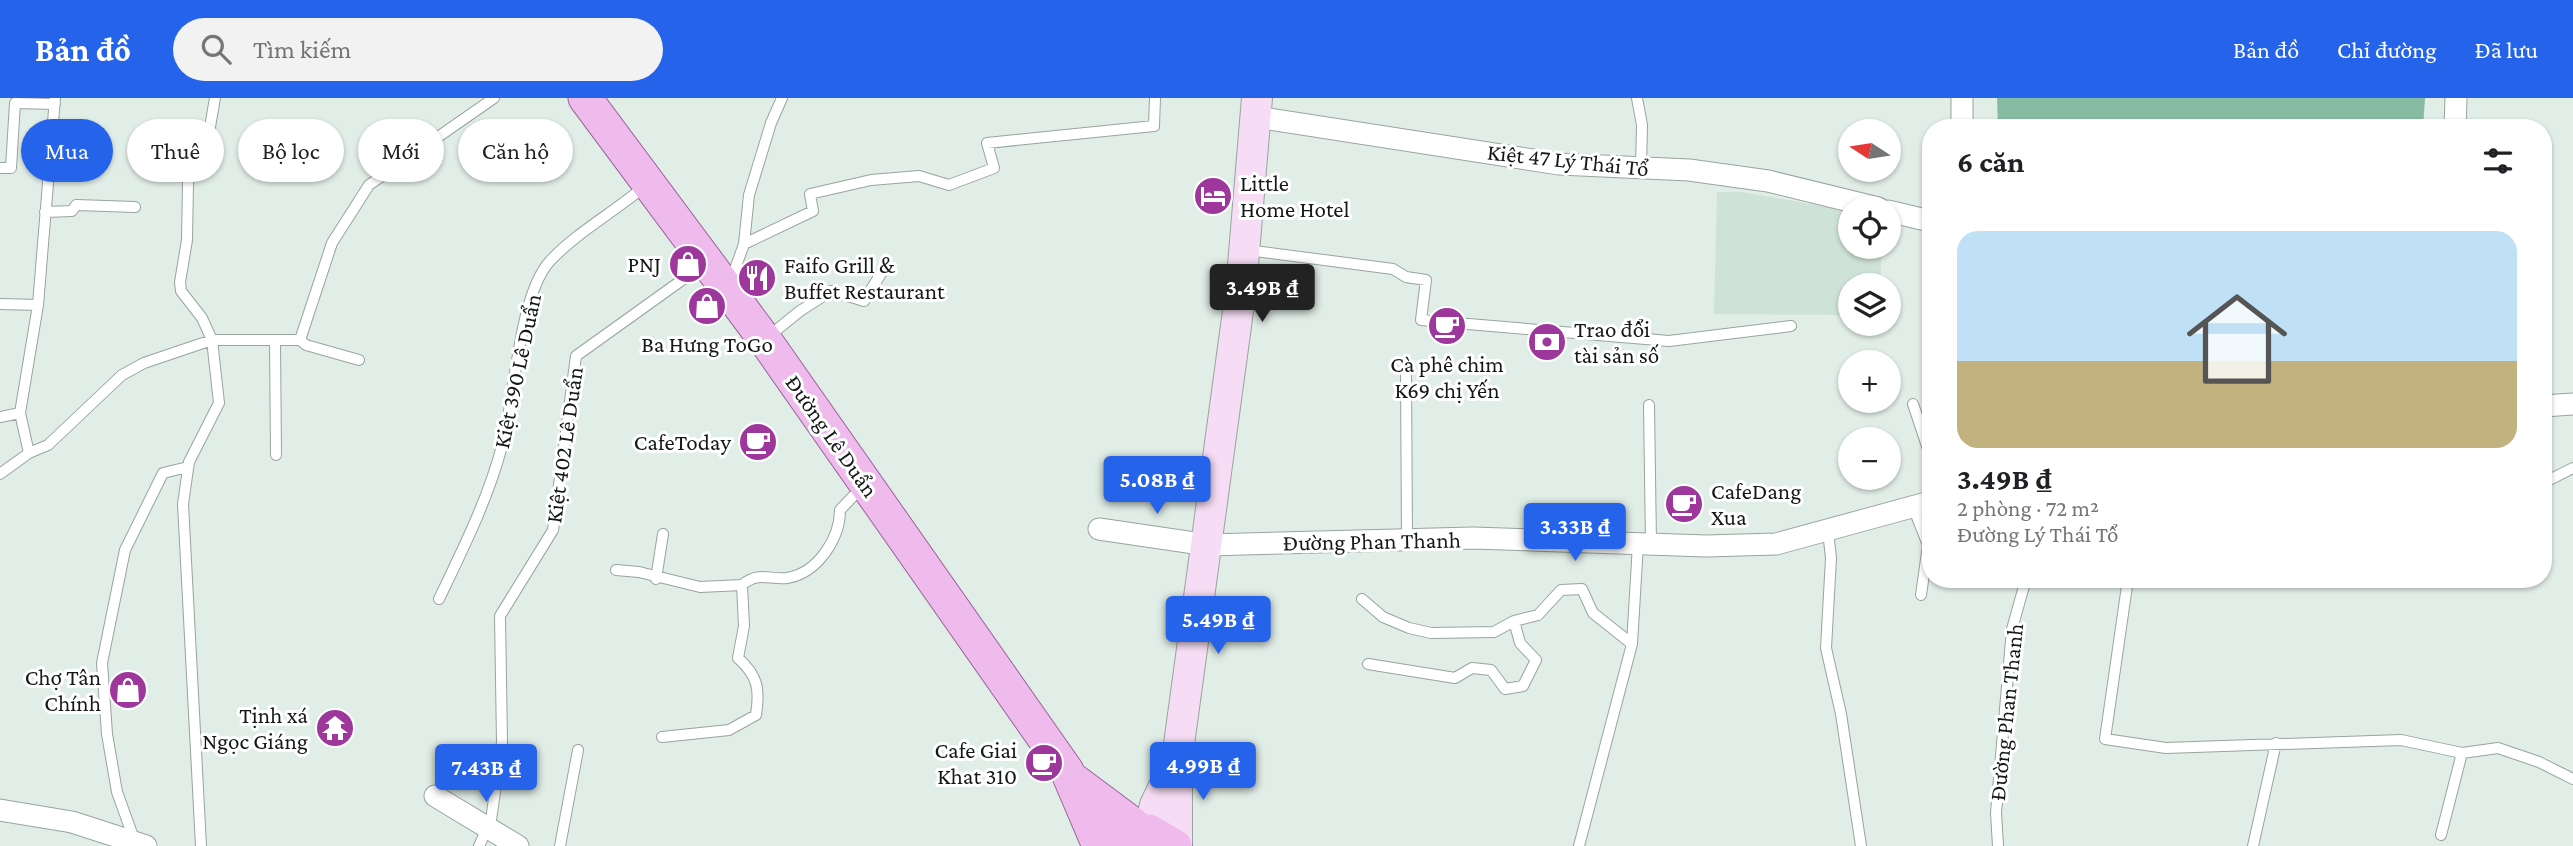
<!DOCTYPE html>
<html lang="vi">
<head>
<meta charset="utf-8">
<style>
  body { margin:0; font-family:"Crimson Pro",serif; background:#f2f2f2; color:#202124; height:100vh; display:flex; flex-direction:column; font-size:26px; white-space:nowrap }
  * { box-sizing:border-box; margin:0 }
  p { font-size:23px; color:#757577 }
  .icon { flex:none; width:38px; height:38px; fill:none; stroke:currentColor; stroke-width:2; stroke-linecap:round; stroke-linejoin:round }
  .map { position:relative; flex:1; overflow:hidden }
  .panel { position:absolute; left:1922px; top:21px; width:630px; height:469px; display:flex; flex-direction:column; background:#fff; border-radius:28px; box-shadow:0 2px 5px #0004 }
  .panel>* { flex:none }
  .guide { position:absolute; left:21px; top:21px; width:665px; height:63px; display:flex; gap:14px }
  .needle { width:46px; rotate:282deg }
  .tools { position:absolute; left:1838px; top:21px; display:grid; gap:14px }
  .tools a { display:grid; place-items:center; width:63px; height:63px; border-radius:50%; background:#fff; box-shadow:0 2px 5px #0004; font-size:35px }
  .price { position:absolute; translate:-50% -60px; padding:0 16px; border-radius:7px; background:#2563eb; color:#fff; font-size:23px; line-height:46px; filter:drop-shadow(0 2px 4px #0008) }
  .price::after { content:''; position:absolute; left:50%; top:42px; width:21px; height:16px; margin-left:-10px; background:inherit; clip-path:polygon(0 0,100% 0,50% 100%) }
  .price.current { background:#222; color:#fff }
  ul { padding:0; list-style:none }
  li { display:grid; align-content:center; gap:14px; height:371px; padding:0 35px }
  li+li { border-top:2px solid #e0e0e0 }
  li span { display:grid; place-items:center; height:217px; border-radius:21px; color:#555 }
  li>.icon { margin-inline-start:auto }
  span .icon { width:126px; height:126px; fill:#fffc; stroke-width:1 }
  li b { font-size:30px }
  h2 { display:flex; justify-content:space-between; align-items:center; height:84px; padding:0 35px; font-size:30px }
  .pill { padding:0 24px; border-radius:32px; background:#fff; box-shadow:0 2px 5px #0004; font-size:24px; line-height:63px }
  .pill.current { background:#2563eb; color:#fff }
  header { display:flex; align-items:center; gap:42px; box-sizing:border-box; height:98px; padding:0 35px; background:#2563eb; color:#fff }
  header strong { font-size:33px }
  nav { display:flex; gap:38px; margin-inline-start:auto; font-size:24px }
  .search { width:490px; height:63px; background:#f2f2f2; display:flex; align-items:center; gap:18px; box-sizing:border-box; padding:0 24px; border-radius:38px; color:#757577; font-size:26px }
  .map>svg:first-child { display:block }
</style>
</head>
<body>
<header>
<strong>Bản đồ</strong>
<div class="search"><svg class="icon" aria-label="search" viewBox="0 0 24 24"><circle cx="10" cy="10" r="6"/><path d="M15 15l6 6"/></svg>Tìm kiếm</div>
<nav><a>Bản đồ</a><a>Chỉ đường</a><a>Đã lưu</a></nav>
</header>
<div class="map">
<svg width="2573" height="748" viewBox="0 0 2573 748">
  <rect width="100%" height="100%" fill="#e1ede7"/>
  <!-- built -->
  <path fill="#cfe2d8" d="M1717 94H1742L1850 113V149H1881V187H1850V217L1714 216Z"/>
  <!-- water -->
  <path fill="#85bca1" d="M1997 0H2425L2423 30H1998Z"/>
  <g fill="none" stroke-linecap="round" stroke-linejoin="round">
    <defs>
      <path id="lane" d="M1637 0 1642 27 1641 70
        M0 70H11L15 5 55 6
        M45 114 72 113 76 107 135 109
        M744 146 813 113 810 96 871 82 919 78 949 87 994 70 987 45 1154 28 1155 0
        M1247 152 1393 171 1406 179 1426 182 1421 222 1669 243 1791 228
        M730 185 744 146 749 97 771 25 782 0
        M0 206 38 207
        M769 238 800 213 831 193 864 203 885 169
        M300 242 306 247 359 262
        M275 244 276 357
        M1406 278 1407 441
        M1913 306 1930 357
        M1649 307 1651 446
        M0 319 20 315
        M29 355 20 315 38 207 55 0
        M0 376 29 355 48 347 122 277 144 265 212 242H300L332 145 369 87 494 0
        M2543 385 2573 370
        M1913 409 1928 447 1921 497
        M1828 433 1831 460 1826 550 1841 616 1861 748
        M616 472 639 474 700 489 742 487
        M656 481 663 436
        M2128 481 2105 641 2166 650 2401 642 2462 655 2498 650 2539 664 2573 681
        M439 501C463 451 488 401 502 348 515 301 518 198 550 163 577 134 616 113 646 87
        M1362 501 1383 519 1409 530 1431 535 1494 534 1514 523 1538 517 1561 492 1582 491 1593 515 1632 546
        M1368 566 1455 580 1472 570 1491 572 1505 591 1523 588 1536 562 1520 545 1514 523
        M662 639 729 632 756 617C760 591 758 578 738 560L744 528 742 487C759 473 769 482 787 480 818 475 840 440 840 412L863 388
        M2441 737 2462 655
        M135 744 117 694 107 636 102 565 125 452 163 375 188 369
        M201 748 183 406 189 364 219 305 212 242 202 220 181 193 180 184 187 142 188 85 193 61 210 29 215 0
        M479 748 491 722 502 644 500 518 553 432 576 258 703 167
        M560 748 578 652
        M1579 748 1632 546 1638 446
        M1998 748 1996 715 2012 531 2026 481
        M2253 748 2276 645"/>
      <path id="street" d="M1256 19 1559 66 1689 72 1768 83 1878 110
        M1962 30V0
        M2455 30 2456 0
        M1888 113 1930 123
        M2543 308 2573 306
        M1099 431 1208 447 1473 440 1706 448 1776 446 1930 404
        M435 698 518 748
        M0 712 72 724 146 748"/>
      <path id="secondary" d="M1149 733 1155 707 1174 668
        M1177 748V661L1241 191 1257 0"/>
      <path id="primary" d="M585 0 765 242 1067 673 1099 748
        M1075 683 1142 733
        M1122 739 1149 733 1175 748"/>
    </defs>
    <!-- lane casing -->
    <use href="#lane" stroke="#99a49e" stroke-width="12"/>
    <!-- street casing -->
    <use href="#street" stroke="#99a49e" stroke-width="23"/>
    <!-- secondary casing -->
    <use href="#secondary" stroke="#99a49e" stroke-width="32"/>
    <!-- primary casing -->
    <use href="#primary" stroke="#9a6499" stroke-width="35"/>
    <!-- lane -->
    <use href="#lane" stroke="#fff" stroke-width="10"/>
    <!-- street -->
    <use href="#street" stroke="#fff" stroke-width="21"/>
    <!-- secondary -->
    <use href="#secondary" stroke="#f6ddf5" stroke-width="30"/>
    <!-- primary -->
    <use href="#primary" stroke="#eebbec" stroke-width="33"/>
  </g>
  <!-- icons -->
  <defs>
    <symbol id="hotel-disc" viewBox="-11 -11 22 22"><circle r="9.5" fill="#9d379c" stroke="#fff"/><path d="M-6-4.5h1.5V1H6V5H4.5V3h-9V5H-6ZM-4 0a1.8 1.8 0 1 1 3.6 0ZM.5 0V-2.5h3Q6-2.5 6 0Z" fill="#fff"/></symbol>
    <symbol id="shop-disc" viewBox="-11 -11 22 22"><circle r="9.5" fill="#9d379c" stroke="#fff"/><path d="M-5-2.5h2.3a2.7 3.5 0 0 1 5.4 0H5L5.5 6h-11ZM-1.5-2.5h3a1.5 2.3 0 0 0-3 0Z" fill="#fff"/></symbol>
    <symbol id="restaurant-disc" viewBox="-11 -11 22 22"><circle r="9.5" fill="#9d379c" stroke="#fff"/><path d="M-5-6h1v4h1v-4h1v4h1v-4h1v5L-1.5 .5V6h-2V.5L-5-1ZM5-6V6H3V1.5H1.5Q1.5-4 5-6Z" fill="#fff"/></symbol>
    <symbol id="cafe-disc" viewBox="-11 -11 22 22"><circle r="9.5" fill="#9d379c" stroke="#fff"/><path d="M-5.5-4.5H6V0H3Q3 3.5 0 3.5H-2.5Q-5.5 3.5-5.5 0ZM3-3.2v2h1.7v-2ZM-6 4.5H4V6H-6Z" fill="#fff"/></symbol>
    <symbol id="bank-disc" viewBox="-11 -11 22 22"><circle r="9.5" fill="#9d379c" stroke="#fff"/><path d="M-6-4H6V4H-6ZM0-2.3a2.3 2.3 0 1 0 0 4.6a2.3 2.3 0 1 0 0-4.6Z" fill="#fff"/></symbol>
    <symbol id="temple-disc" viewBox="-11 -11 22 22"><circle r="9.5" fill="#9d379c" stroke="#fff"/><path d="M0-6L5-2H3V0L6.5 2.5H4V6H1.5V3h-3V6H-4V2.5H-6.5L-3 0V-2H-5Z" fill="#fff"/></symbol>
  </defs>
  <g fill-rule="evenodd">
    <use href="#hotel-disc" x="1191" y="76" width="44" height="44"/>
    <use href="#shop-disc" x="666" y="144" width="44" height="44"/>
    <use href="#restaurant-disc" x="735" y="158" width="44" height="44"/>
    <use href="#shop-disc" x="685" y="186" width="44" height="44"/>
    <use href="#cafe-disc" x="1425" y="206" width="44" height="44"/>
    <use href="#bank-disc" x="1525" y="222" width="44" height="44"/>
    <use href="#cafe-disc" x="736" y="322" width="44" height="44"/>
    <use href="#cafe-disc" x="1662" y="384" width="44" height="44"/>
    <use href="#shop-disc" x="106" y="570" width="44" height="44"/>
    <use href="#temple-disc" x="313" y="608" width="44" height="44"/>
    <use href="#cafe-disc" x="1022" y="643" width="44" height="44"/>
  </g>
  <g text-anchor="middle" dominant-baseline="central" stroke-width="6" stroke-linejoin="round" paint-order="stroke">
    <!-- street labels -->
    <g font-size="23" fill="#141816" stroke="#fff">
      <text transform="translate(1568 62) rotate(6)">Kiệt 47 Lý Thái Tổ</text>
      <text transform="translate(517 273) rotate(-78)">Kiệt 390 Lê Duẩn</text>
      <text transform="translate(832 338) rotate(55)">Đường Lê Duẩn</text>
      <text transform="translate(564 347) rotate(-82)">Kiệt 402 Lê Duẩn</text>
      <text transform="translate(1372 443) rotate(-1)">Đường Phan Thanh</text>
      <text transform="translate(2006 614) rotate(-84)">Đường Phan Thanh</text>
    </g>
    <!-- poi labels -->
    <g font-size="23" fill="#141816" stroke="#fff" text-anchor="end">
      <text x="1240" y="85" text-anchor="start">Little<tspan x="1240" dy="26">Home Hotel</tspan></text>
      <text x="661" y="166">PNJ</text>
      <text x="784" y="167" text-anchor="start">Faifo Grill &amp;<tspan x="784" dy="26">Buffet Restaurant</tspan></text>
      <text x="1574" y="231" text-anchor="start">Trao đổi<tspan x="1574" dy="26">tài sản số</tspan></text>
      <text x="707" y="246" text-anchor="middle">Ba Hưng ToGo</text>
      <text x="1447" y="266" text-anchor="middle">Cà phê chim<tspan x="1447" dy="26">K69 chị Yến</tspan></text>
      <text x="731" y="344">CafeToday</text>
      <text x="1711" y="393" text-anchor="start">CafeDang<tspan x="1711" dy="26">Xua</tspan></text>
      <text x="101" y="579">Chợ Tân<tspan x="101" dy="26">Chính</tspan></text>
      <text x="308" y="617">Tịnh xá<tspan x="308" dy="26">Ngọc Giáng</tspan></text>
      <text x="1017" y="652">Cafe Giai<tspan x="1017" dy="26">Khat 310</tspan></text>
    </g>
  </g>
</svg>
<div class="tools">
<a><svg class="needle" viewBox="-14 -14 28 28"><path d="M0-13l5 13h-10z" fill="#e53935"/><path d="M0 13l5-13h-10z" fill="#757577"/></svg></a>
<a><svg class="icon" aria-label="locate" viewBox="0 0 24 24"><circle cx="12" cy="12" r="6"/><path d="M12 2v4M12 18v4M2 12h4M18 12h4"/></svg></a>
<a><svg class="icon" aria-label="layers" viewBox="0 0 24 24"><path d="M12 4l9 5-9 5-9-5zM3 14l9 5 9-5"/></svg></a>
<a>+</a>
<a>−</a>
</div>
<b class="price current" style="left:1262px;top:226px">3.49B ₫</b>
<b class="price" style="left:1157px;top:418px">5.08B ₫</b>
<b class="price" style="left:1575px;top:465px">3.33B ₫</b>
<b class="price" style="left:1218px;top:558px">5.49B ₫</b>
<b class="price" style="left:1203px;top:704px">4.99B ₫</b>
<b class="price" style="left:486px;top:706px">7.43B ₫</b>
<div class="guide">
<a class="pill current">Mua</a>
<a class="pill">Thuê</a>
<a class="pill">Bộ lọc</a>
<a class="pill">Mới</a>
<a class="pill">Căn hộ</a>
</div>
<section class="panel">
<h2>6 căn<svg class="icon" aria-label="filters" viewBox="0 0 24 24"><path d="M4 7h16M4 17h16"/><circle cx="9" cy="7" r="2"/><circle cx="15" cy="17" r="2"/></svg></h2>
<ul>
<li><span style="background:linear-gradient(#bfe0f5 60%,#c2b280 0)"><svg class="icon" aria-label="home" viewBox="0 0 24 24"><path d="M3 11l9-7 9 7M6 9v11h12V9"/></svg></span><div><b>3.49B ₫</b><p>2 phòng · 72 m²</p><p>Đường Lý Thái Tổ</p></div></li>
</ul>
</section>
</div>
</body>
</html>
